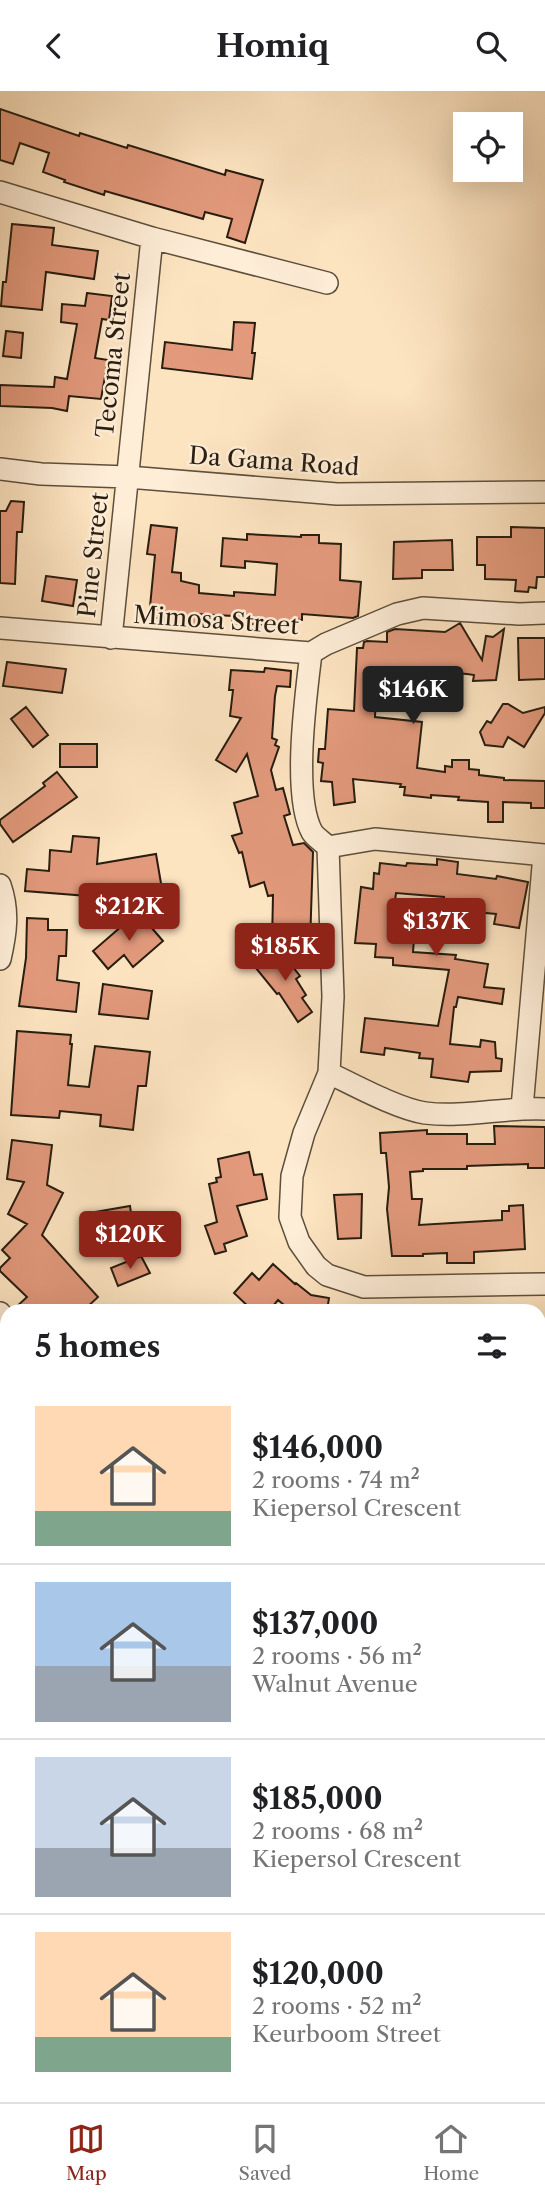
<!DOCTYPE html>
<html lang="en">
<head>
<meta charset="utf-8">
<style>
  body { margin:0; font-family:"Libre Caslon Text",serif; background:#f2f2f2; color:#202124; height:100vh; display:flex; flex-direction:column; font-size:26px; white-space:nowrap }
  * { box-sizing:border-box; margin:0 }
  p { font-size:23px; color:#757577 }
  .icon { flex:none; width:38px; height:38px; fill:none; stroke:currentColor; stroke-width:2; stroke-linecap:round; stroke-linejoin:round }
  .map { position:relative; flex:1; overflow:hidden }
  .details { position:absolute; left:0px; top:1213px; width:546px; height:800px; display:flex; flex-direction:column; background:#fff; border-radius:21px 21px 0 0; box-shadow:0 7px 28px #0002 }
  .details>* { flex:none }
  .controls { position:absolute; left:453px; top:21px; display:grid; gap:14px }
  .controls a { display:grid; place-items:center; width:70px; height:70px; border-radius:0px; background:#fff; box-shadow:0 7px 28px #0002; font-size:35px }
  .price { position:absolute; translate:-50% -60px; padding:0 16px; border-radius:7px; background:#8f2418; color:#fff; font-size:23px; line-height:46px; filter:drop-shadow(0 2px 4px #0008) }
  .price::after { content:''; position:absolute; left:50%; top:42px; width:21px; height:16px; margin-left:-10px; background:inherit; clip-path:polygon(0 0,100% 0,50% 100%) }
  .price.current { background:#222; color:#fff }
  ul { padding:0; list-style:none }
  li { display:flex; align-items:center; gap:21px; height:175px; padding:0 35px }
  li+li { border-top:2px solid #e0e0e0 }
  li span { display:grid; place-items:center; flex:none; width:196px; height:140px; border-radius:0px; color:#555 }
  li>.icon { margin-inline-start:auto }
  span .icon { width:84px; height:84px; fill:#fffc; stroke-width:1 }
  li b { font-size:30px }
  h2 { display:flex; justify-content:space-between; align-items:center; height:84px; padding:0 35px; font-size:30px }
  header { display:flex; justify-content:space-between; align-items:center; height:91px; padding:0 35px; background:#fff; font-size:32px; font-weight:800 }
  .tabs { display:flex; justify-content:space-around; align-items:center; height:98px; border-top:2px solid #e0e0e0; background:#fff; font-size:19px; color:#757577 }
  .tabs a { display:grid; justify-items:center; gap:4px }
  .tabs .current { color:#8f2418 }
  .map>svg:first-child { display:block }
</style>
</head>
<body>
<header><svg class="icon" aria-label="back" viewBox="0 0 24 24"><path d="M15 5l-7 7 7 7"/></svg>Homiq<svg class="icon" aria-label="search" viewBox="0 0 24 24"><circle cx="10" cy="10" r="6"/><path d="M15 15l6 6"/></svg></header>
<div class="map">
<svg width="545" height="2011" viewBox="0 0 545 2011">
  <rect width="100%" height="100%" fill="#fde4c1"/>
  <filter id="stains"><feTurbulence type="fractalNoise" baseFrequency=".00286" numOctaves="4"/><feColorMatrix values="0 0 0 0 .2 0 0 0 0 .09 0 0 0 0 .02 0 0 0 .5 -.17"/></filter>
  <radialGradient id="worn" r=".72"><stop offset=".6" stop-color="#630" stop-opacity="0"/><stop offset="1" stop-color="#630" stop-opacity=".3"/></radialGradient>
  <!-- building -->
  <path fill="#e2997c" stroke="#281d0f" stroke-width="2" d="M0 18 79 45 80 42 127 57 128 54 225 84 226 79 263 89 245 152 227 146 232 128 205 121 203 128 105 100 104 104 64 91 65 89 43 81 49 62 20 52 13 73 0 69Z
    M12 133 54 137 52 154 98 160 94 188 46 181 42 219 1 215 3 191H6Z
    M87 202 112 205 109 229 102 228 95 267 108 269 101 308 69 305 67 320 52 317 0 315V294L54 296 55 286 67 288 77 233 61 231 62 213 85 215Z
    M234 231 255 232 252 262H255L252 288 162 277 165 251 232 259Z
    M6 240 23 242 21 267 3 265Z
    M11 410 24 411 22 441H17L15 493 0 492V420H6Z
    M151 434 177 437 172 481 181 482V490L199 494V502L234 505V501L275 504 277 473 245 470V477L221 475 223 447 247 449V443L301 446V444H319V452L341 453 340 489 361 491 358 525 353 527 302 523V529L292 528 291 535 232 532 233 525 198 523 197 537 162 533 163 528 149 526 155 464 147 463Z
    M511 436 545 437V486H537L536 497 529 496 528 501 515 500 516 489 485 488V474H477V446H511Z
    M452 449 453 479H422V487L393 488 394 451Z
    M46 485 77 489 73 515 42 510Z
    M460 532 482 569 486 545 493 546 504 538 496 589 473 590 474 584 467 583 414 579V584L377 582 375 626 422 631 417 677 445 681V675L452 676V669H469V678L479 679V684L504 687V689L545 690V717H531V712L503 711V731H488V711L458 709 459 706 431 704V707L404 704 405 696H400L401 693 353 688 355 711 334 714 332 691 321 690 323 672 318 671 319 658H325L328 618 354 620 357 557H363L364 551 367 550 387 551V541L395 538 445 541Z
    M518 547H545V588L519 589Z
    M7 571 66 578 62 602 3 595Z
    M265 577 291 580 290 596 277 595 275 605 272 647 277 649 275 654 279 656 271 679 276 699 283 697 290 723 284 725 293 754 304 752 313 761 310 853 272 852 273 804 268 805 264 791 250 796 242 761 239 762 232 745 242 742 234 712 258 705 247 663 236 681 216 669 241 627 230 625 233 599H229L231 579 264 581Z
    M503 613H508L523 622 545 616V622L524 656 508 646 503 656 485 654 480 641 487 630 491 632Z
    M26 616 48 644 33 656 11 628Z
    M60 653H97V676H60Z
    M57 681 77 706 13 751 0 733V729L45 695 43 692Z
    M73 745 99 747 97 773 156 763 163 804 114 813 113 807 25 800 27 778 49 780 50 759 71 761Z
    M437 768 458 771 457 783 496 788 497 785 528 791 519 837 494 833 496 823 464 820 462 829 441 826 444 806 396 802 392 833 415 835 413 861 456 864 455 868 488 873 484 896 504 898 502 913 458 906 456 916H454L450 953 480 956 481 949 495 951 496 967 502 968 501 980 470 981 468 991 431 986 433 968 419 967 420 962 385 957 384 964 361 961 365 927 438 935 449 879 393 874V867L375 866 376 853 355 852 361 796 373 798 374 782 379 783 380 772 406 775 407 772 437 774Z
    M138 821 163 850 133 876 124 864 108 878 93 860Z
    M27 827 48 828V839H67L66 865H59L57 889 79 892 76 921 19 915 26 867Z
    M278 857 300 885 296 888 306 904 302 907 312 921 298 931 279 902 277 903 255 876Z
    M103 893 152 900 148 928 99 923Z
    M17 940 71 944 70 953H72L68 994 89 996 95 955 150 961 146 995H138L133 1039 100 1035 101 1024 60 1020 59 1027 11 1024Z
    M494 1035 545 1036V1077H528V1073L467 1075V1078H423V1080L410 1081 412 1108H422L419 1134 502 1129V1120H509V1115L523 1114 525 1158 474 1161V1172H447V1162L423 1163V1165H392L387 1118 389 1096 386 1062H381L380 1042 427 1039V1043H467V1053H495Z
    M12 1049 52 1054 47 1094 63 1102 42 1144 98 1206 83 1220 14 1218 27 1206 0 1180V1177L10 1167 2 1159 27 1133 8 1123 24 1091 7 1088Z
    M249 1061 254 1084 262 1083 267 1108 237 1115 247 1145 224 1153 226 1160 215 1163 205 1135 217 1131 209 1093 217 1091 216 1087 221 1086 218 1068Z
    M362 1103 361 1147 338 1148 334 1104Z
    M130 1115 133 1136 92 1143 89 1122Z
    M141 1165 150 1182 118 1195 111 1177Z
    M273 1173 295 1193 296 1192 311 1204 329 1207 327 1220H291L278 1209 269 1220H253L234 1202 252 1182 259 1189Z"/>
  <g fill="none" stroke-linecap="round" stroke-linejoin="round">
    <defs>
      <path id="minor" d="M0 101 152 147 327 192
        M0 378 41 383 128 386 337 403 545 401
        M0 537 311 562 326 553 397 523 423 517 519 523 545 522
        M111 547 152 147
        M311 562C306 604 292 704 312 741 315 746 323 751 328 756L333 906 329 982 304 1042 292 1085 290 1126 299 1151 316 1175 327 1184 364 1196 545 1193
        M328 756 375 748 545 764
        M0 794C9 820 6 842 0 868
        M329 982C354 994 398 1018 425 1022 464 1027 505 1016 545 1018
        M522 1017 544 764
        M0 1222 7 1231
        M539 1372H545
        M0 1411 7 1409
        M0 1605 7 1608
        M539 1735 545 1748
        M0 1799 7 1802
        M0 1909 7 1900
        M144 2011 148 2006
        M540 2011 545 2004"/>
    </defs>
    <!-- minor casing -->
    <use href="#minor" stroke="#5d4f3c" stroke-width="24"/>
    <!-- minor -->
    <use href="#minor" stroke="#feedd7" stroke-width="21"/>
  </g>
  <g text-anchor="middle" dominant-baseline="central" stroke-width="5" stroke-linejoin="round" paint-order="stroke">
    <!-- street labels -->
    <g font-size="24" fill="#281d0f" stroke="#feedd7">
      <text transform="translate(113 264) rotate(-84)">Tecoma Street</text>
      <text transform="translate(274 370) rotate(4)">Da Gama Road</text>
      <text transform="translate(93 464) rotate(-84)">Pine Street</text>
      <text transform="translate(216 529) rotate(4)">Mimosa Street</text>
    </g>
  </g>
  <rect width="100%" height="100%" filter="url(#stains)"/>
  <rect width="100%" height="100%" fill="url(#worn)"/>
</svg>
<div class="controls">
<a><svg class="icon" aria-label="locate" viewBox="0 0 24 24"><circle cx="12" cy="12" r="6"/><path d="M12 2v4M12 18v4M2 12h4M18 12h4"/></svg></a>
</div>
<b class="price current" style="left:413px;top:635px">$146K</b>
<b class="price" style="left:129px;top:852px">$212K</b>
<b class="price" style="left:436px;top:867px">$137K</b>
<b class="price" style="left:285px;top:892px">$185K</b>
<b class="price" style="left:130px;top:1180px">$120K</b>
<section class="details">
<h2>5 homes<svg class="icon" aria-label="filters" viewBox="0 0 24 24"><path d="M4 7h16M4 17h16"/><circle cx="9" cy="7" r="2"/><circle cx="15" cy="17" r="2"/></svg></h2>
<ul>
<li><span style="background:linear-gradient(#ffd9b3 75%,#7fa58c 0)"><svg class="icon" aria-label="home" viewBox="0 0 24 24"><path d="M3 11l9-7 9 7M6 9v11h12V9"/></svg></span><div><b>$146,000</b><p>2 rooms · 74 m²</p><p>Kiepersol Crescent</p></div></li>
<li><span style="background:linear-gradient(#a9c7e8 60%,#9aa5b1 0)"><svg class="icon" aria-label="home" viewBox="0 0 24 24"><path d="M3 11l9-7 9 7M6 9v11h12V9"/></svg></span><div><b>$137,000</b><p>2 rooms · 56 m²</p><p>Walnut Avenue</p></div></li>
<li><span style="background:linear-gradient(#c9d6e8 65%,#9aa5b1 0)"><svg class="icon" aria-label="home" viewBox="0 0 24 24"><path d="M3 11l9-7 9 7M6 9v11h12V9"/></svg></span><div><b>$185,000</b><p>2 rooms · 68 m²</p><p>Kiepersol Crescent</p></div></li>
<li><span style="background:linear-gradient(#ffd9b3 75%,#7fa58c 0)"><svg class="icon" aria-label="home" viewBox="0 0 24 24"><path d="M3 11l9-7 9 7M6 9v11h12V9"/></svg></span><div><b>$120,000</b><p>2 rooms · 52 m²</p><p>Keurboom Street</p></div></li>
</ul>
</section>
</div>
<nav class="tabs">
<a class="current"><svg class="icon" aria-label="map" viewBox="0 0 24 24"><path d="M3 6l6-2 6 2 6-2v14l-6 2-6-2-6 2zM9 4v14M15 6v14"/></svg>Map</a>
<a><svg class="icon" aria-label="saved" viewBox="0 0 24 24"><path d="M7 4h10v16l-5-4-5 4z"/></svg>Saved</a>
<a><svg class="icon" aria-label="home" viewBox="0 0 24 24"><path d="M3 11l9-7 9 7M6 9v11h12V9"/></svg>Home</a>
</nav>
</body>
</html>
